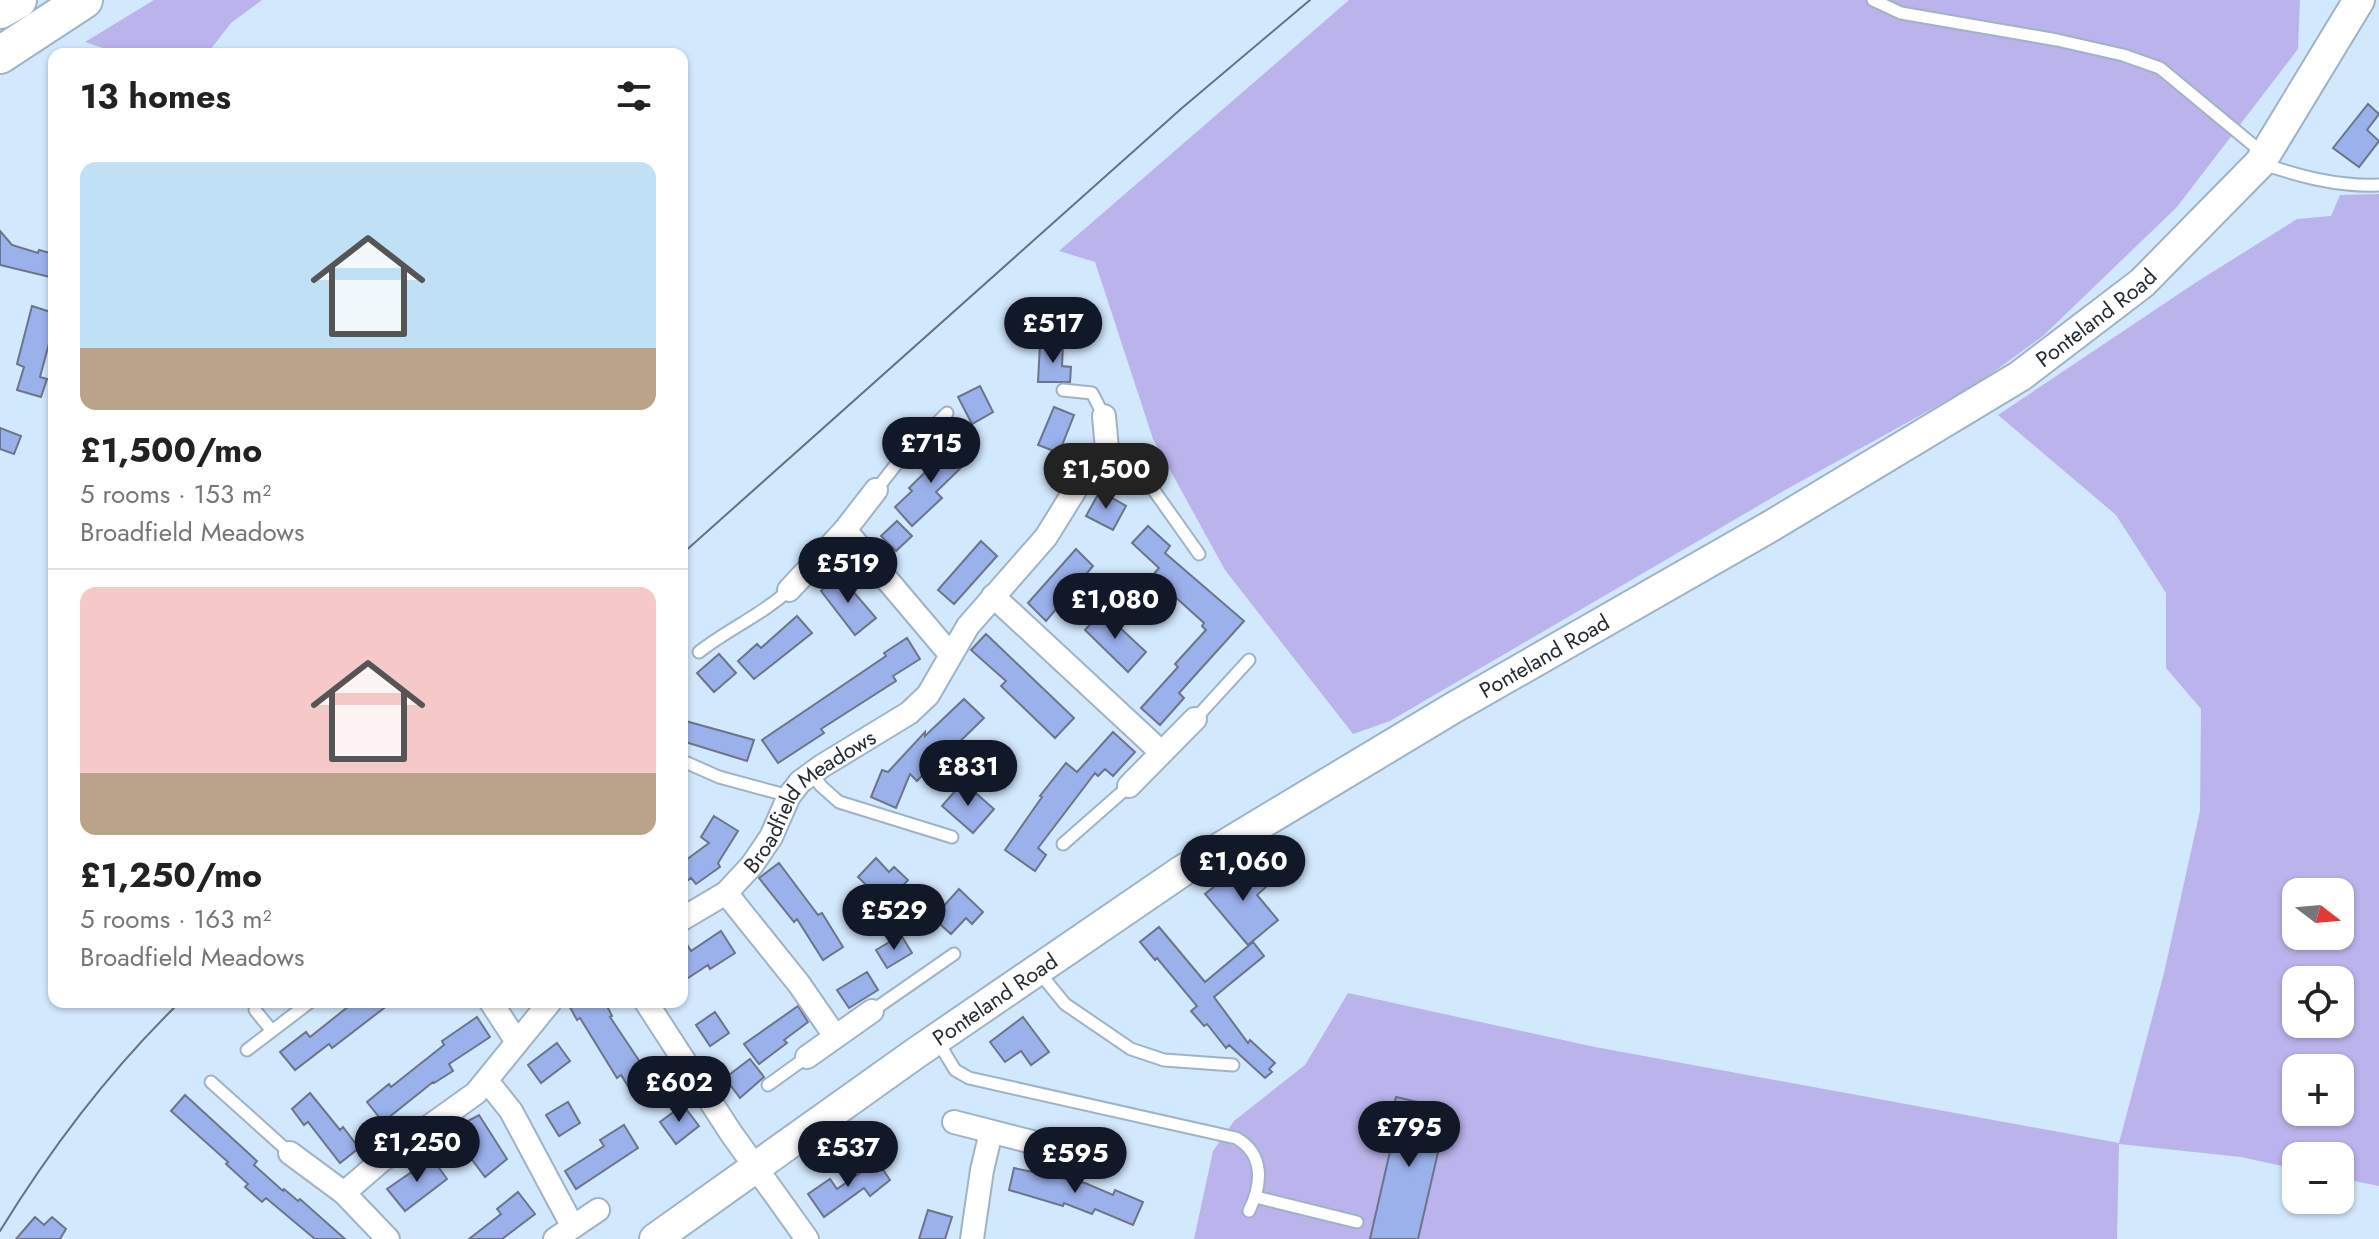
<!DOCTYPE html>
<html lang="en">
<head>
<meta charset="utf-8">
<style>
  body { margin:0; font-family:Jost,sans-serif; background:#f2f2f2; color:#222; height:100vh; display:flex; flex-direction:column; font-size:30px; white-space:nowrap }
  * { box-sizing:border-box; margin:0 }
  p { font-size:26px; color:#767676 }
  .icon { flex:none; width:44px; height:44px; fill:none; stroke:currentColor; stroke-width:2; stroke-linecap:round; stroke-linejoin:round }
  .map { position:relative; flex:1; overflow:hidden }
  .side { position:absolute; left:48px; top:48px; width:640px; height:960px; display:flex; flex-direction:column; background:#fff; border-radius:16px; box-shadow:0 2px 6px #0004 }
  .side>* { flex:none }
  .needle { width:52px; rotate:106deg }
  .fabs { position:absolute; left:2282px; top:878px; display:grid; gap:16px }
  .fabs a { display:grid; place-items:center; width:72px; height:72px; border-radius:16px; background:#fff; box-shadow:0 2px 6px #0004; font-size:40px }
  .price { position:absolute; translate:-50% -68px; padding:0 18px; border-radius:28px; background:#111827; color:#fff; font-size:26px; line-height:52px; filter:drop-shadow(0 2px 4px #0008) }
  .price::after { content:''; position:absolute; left:50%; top:48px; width:24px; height:18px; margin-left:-12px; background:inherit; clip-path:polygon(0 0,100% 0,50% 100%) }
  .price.current { background:#222; color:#fff }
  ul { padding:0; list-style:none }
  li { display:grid; align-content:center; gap:16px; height:424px; padding:0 32px }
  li+li { border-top:2px solid #e0e0e0 }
  li span { display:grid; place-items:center; height:248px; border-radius:16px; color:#555 }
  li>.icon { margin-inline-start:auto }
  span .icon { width:144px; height:144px; fill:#fffc; stroke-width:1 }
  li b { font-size:34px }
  h2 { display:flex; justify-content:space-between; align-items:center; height:96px; padding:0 32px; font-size:34px }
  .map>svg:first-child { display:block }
</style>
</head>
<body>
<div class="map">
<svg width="2379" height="1239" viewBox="0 0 2379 1239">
  <rect width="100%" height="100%" fill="#d2e8fc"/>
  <!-- green -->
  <path fill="#bbb3ec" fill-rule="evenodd" d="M154 0H262L231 23 207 54H121L85 42Z
    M1349 0H2300L2298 49 2177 207 2043 336 1977 384 1787 489 1390 721 1353 734 1225 570 1153 439 1095 262 1059 251Z
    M2379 194V1186L2340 1178V1156H2296V1169L2241 1157 2119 1144 2117 1239H1194L1213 1151 1234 1121 1305 1065 1348 993 1595 1047 2119 1143 2164 973 2200 811 2201 709 2166 668V593L2116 515 1998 415 2195 283 2297 219 2331 216 2340 195ZM2296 892H2340V936H2296ZM2296 980H2340V1024H2296ZM2296 1068H2340V1112H2296Z"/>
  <!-- building -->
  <path fill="#9bb1eb" stroke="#6c748a" stroke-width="2" d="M2368 104 2379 114 2367 130 2379 141 2359 167 2333 148Z
    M0 231 12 245 38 253 39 250 54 254V278L0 265Z
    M32 306 54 313V325L40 377 47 379 41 397 17 390 24 367 17 364Z
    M1040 344 1063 345 1062 366 1071 367 1070 382H1038Z
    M980 386 993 412 972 424 958 397Z
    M1054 407 1074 415 1059 453 1038 445Z
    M0 428 21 436 14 454 0 449Z
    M955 443 970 459 936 492 942 498 912 526 895 507 912 491 909 488Z
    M1100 491 1126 506 1113 530 1086 516Z
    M897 521 912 536 896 551 881 536Z
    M1148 526 1170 546 1165 553 1244 621 1179 693 1184 698 1160 725 1141 708 1178 667 1175 664 1206 630 1202 626 1204 623 1152 576 1159 568 1132 543Z
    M981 541 997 556 954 604 938 590Z
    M1076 549 1093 566 1046 621 1028 603Z
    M839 575 876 618 855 635 821 591Z
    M1102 611 1146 652 1128 672 1085 630Z
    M797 616 812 633 754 679 738 661 757 644 761 648Z
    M986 634 1074 718 1055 738 1001 686 1006 681 971 650Z
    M907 638 920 659 893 676 896 681 821 729 824 733 778 763 762 740 886 656 884 653Z
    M719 654 736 673 714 692 697 673Z
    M964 699 984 718 940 761 938 759 917 781 910 774 896 808 871 797 882 770 888 772 925 732V736Z
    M682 720 754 740 747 761 682 741Z
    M1113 732 1135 752 1113 776 1105 769 1098 776 1095 773 1038 848 1046 855 1035 871 1005 850 1042 797 1040 796 1066 763 1077 772Z
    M963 782 994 809 973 833 942 806Z
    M714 816 738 831 718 863 720 867 696 884 691 878 682 885V863L709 843 701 837Z
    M876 858 889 872 894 867 908 880 886 904 858 877Z
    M1245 862 1266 887 1257 895 1278 920 1248 945 1205 894Z
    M779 863 818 915 822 913 843 947 823 960 797 919 794 922 759 878Z
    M959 889 983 912 972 924 966 918 951 934 933 918Z
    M1159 927 1205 982 1253 942 1264 956 1214 997 1248 1043 1250 1040 1275 1063 1269 1069 1272 1072 1265 1078 1229 1045 1226 1048 1207 1024 1204 1026 1191 1011 1197 1006 1157 958 1155 960 1140 942Z
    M721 931 735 953 710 969 708 965 682 982V936L691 951Z
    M901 935 912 953 887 968 876 950Z
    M867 972 878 990 849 1008 837 990Z
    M354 1002H392L332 1048 329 1044 295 1070 280 1052 306 1032 310 1037Z
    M567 1002H605L612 1016 610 1017 658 1089 638 1102 621 1075 617 1078 580 1018 577 1020Z
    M798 1006 808 1022 784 1040 787 1043 759 1064 744 1044Z
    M715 1012 729 1033 710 1046 696 1025Z
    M477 1017 490 1037 449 1064 453 1071 434 1083 433 1082 383 1122 367 1102 389 1084 391 1087 444 1045 442 1041Z
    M1023 1017 1049 1052 1031 1065 1021 1051 1005 1062 990 1042Z
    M557 1043 570 1061 541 1083 528 1065Z
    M750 1059 764 1077 740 1098 725 1078Z
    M310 1093 340 1130 343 1127 359 1148 340 1163 308 1122 304 1125 292 1109Z
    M185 1095 257 1161 254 1165 283 1191 284 1189 298 1201 300 1199 345 1239H315L266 1198 262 1202 245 1187 248 1184 226 1164 228 1162 171 1111Z
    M1396 1097 1448 1109 1418 1239H1370L1391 1147 1385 1146Z
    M568 1102 580 1123 559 1136 546 1115Z
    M683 1105 699 1126 676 1144 660 1122Z
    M479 1115 507 1159 485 1177 470 1157 455 1128Z
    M624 1125 638 1148 576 1189 565 1171 604 1146 600 1140Z
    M432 1158 447 1179 405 1211 387 1189Z
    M877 1161 890 1180 870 1196 864 1188 824 1217 808 1194 830 1179 837 1189Z
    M1014 1168 1085 1183 1113 1195 1115 1190 1143 1202 1133 1225 1095 1209 1092 1214 1064 1203 1063 1206 1009 1190Z
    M518 1192 535 1214 502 1239H469L501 1214 497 1209Z
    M928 1210 952 1217 945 1239H919Z
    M35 1217 44 1225 52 1217 66 1229 60 1239H16Z"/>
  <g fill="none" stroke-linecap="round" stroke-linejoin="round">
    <defs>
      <path id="service" d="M1873 0 1901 13 2057 40 2123 55 2160 68 2264 154
        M2260 163C2299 176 2338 187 2379 185
        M1063 390 1092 393 1104 416
        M1148 482 1199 554
        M876 490 898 462 947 413
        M699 652C728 629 762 615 789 590
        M1195 719 1249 660
        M685 762 719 777 789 796
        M812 773 821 786 839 802 952 837
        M1063 844 1129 786
        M1038 971 1065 1004 1131 1049 1164 1060 1233 1065
        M255 1010 272 1031
        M872 1011 954 954
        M937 1040 955 1070 969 1078 1236 1138C1265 1154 1262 1185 1249 1211
        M247 1050 310 1002
        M211 1082 290 1153
        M768 1085 807 1057
        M1256 1197 1357 1222"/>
      <g id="minor">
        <path d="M1104 416 1108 460"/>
        <path d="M845 530 950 654"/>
        <path d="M789 590 845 530 876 490"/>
        <path d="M993 596 1161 752"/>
        <path d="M1129 786 1195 719"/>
        <path d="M726 893 799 984 835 1036"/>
        <path id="s1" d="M682 919 726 893 752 865 771 837 789 796 800 782 822 766 909 713 928 695 968 626 1046 537 1090 466C1111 452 1133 467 1148 482"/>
        <path d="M491 1002 517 1042"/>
        <path d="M646 1002 731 1133 807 1239"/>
        <path d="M807 1057 872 1011"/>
        <path d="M487 1081 511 1111 573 1227"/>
        <path d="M954 1122 1036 1143"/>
        <path d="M290 1153 344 1193 388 1239"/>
        <path d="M344 1193 381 1161 476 1093 550 1002"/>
        <path d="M555 1239 598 1210"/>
        <path d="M972 1239 982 1170 991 1132"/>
      </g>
      <g id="secondary">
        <path id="s2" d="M655 1239 916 1053 1182 871 1453 708 1771 526 2020 376 2142 283 2260 163 2359 0"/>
      </g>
      <path id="trunk" d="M0 10 18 0
        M0 55 84 0"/>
    </defs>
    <!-- service casing -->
    <use href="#service" stroke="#9eb3c6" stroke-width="15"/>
    <!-- minor casing -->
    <use href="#minor" stroke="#9eb3c6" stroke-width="26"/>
    <!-- secondary casing -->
    <use href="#secondary" stroke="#9eb3c6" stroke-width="34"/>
    <!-- trunk casing -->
    <use href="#trunk" stroke="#9eb3c6" stroke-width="40"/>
    <!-- service -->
    <use href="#service" stroke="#fff" stroke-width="11"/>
    <!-- minor -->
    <use href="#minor" stroke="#fff" stroke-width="22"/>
    <!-- secondary -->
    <use href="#secondary" stroke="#fff" stroke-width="30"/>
    <!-- trunk -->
    <use href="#trunk" stroke="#fff" stroke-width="36"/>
    <!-- tram -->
    <path stroke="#66737f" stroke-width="2" d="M682 554 1182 108 1310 0
      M0 1231C51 1148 110 1070 180 1002"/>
  </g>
  <g text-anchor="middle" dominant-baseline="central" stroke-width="8" stroke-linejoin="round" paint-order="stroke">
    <!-- street labels -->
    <g font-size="22" fill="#242c34" stroke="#ebf3fb">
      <text stroke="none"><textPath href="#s2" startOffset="1712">Ponteland Road</textPath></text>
      <text stroke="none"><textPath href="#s2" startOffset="1064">Ponteland Road</textPath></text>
      <text stroke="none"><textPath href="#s1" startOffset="178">Broadfield Meadows</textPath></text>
      <text stroke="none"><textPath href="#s2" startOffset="416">Ponteland Road</textPath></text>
    </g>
  </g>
</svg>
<div class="fabs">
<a><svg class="needle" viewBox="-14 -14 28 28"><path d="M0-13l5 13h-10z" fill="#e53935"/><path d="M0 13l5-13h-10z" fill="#767676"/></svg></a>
<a><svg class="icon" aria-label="locate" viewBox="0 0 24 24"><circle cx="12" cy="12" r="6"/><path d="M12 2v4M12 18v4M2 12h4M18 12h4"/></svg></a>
<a>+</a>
<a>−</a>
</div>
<b class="price" style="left:1053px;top:365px">£517</b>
<b class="price" style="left:931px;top:485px">£715</b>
<b class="price current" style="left:1106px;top:511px">£1,500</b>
<b class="price" style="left:848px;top:605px">£519</b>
<b class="price" style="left:1115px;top:641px">£1,080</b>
<b class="price" style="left:968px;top:808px">£831</b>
<b class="price" style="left:1243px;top:903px">£1,060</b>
<b class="price" style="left:894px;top:952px">£529</b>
<b class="price" style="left:679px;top:1124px">£602</b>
<b class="price" style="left:1409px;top:1169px">£795</b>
<b class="price" style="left:417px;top:1184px">£1,250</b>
<b class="price" style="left:848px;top:1189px">£537</b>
<b class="price" style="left:1075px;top:1195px">£595</b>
<section class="side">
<h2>13 homes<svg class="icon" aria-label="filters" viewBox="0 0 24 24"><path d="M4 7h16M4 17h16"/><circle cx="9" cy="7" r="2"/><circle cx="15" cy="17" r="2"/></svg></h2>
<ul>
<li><span style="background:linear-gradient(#bfe0f5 75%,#b9a48a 0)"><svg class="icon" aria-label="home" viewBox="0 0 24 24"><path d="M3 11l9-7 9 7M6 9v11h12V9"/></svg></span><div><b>£1,500/mo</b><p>5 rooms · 153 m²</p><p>Broadfield Meadows</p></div></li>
<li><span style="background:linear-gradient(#f6c9c9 75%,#b9a48a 0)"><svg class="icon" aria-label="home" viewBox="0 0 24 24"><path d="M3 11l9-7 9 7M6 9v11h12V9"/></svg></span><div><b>£1,250/mo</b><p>5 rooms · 163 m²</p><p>Broadfield Meadows</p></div></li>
</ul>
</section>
</div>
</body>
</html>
